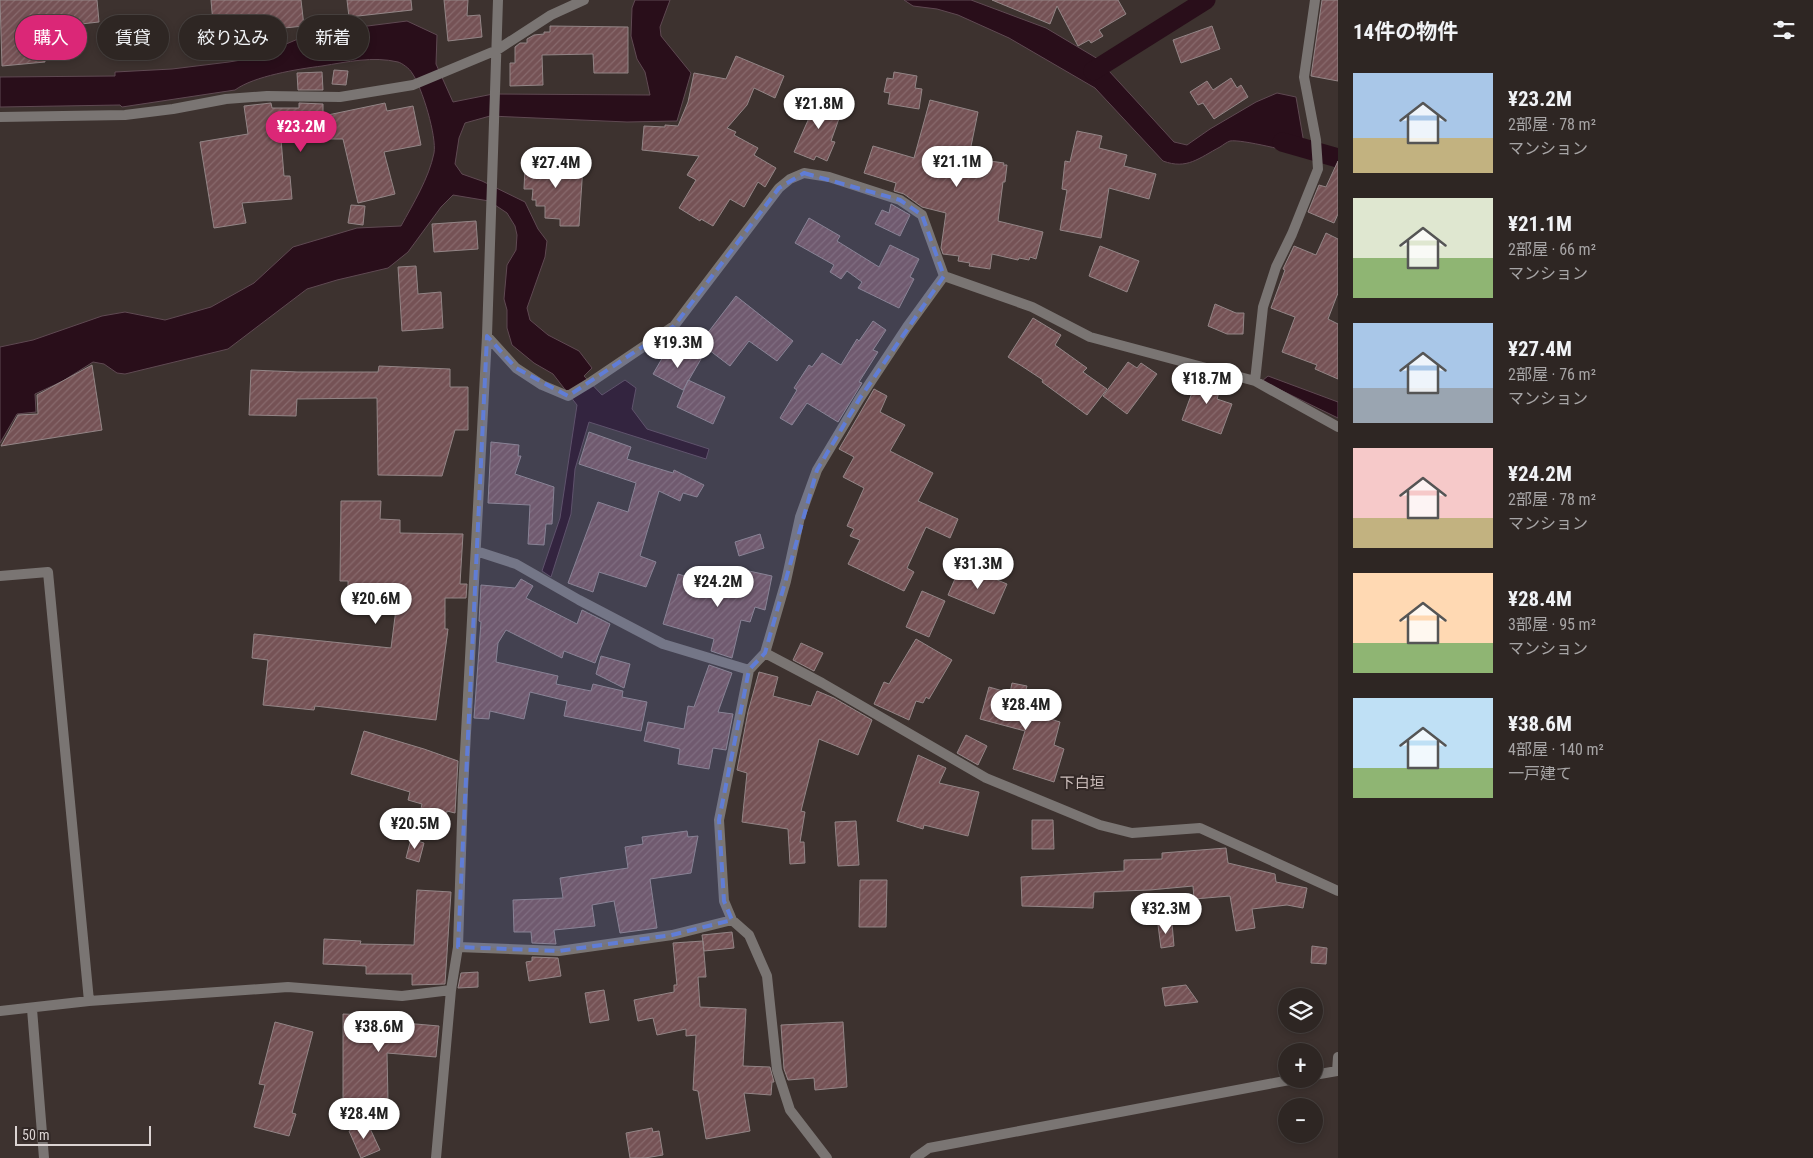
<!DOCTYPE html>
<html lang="ja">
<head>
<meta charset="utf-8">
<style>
  body { margin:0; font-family:"Roboto Condensed","Noto Sans JP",sans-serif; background:#3a3230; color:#f1f3f6; height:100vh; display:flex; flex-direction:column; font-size:19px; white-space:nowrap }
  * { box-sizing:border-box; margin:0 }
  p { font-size:16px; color:#a7a5a6 }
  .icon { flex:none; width:28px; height:28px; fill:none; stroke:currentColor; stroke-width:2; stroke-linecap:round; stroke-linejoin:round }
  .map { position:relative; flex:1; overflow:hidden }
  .panel { display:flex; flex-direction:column; background:#2e2623; width:475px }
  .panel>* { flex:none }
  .top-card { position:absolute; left:15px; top:15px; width:475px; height:45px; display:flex; gap:10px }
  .fabs { position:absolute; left:1278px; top:988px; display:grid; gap:10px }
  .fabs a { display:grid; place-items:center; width:45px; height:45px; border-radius:50%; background:#2e2623; box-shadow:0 2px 8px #0003,0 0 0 1px #494341; font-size:25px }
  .scale { position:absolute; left:15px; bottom:12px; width:136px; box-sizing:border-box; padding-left:5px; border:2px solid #dcd4d3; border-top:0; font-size:14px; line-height:18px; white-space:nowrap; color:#dcd4d3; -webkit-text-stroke:4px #322826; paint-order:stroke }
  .price { position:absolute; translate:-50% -42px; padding:0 11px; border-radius:18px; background:#fff; color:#222; font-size:16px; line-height:32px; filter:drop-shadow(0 1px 2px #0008) }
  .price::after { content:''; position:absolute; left:50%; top:30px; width:15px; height:11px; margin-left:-8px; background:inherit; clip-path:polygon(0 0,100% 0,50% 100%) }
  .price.current { background:#db2777; color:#fff }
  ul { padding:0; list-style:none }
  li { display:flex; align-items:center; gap:15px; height:125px; padding:0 15px }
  li span { display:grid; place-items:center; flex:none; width:140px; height:100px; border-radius:0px; color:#555 }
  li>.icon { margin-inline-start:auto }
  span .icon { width:60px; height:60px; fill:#fffc; stroke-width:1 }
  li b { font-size:21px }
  h2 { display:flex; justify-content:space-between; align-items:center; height:60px; padding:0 15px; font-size:21px }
  .chip { padding:0 18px; border-radius:22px; background:#2e2623; box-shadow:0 2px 8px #0003,0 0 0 1px #494341; font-size:18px; line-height:45px }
  .chip.current { background:#db2777; color:#fff }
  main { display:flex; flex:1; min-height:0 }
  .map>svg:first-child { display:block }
</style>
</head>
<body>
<main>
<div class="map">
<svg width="1338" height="1158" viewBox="0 0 1338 1158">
  <defs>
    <pattern id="building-hatch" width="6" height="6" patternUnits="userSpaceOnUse" patternTransform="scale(1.25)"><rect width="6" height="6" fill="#755255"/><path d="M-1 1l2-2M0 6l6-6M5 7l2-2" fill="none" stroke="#886a6d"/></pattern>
  </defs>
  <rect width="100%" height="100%" fill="#3d322f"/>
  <!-- water -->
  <path fill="#290e1a" stroke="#5f4952" d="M635 0H670L660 27 661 36 691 73 677 121 627 122 490 116 465 123 459 138 455 164 462 174 482 181 525 202 538 229 547 241 545 257 527 308 530 320 548 335 579 351 592 368 584 376 602 395 625 380 636 388 632 409 647 429 709 449 706 459 589 422 575 469 571 514 551 577 542 571 560 518 577 405 553 374 534 363 512 345 507 328V310L504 299 507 265 516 250 517 235 515 226 507 213 489 201 453 195 441 207 408 252 388 268 337 280 307 289 228 349 125 374 117 373 104 364 93 362 63 381 35 394 36 412 17 414 0 443V347L33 340 102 316 125 312 165 320 211 307 254 283 293 247 357 228 401 226C413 204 429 178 434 153 437 137 422 87 412 73 410 69 402 63 398 62 373 56 347 62 322 66 298 69 254 76 235 90L122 107 120 105 0 107V77L115 76V72L172 69 229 62 253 58 298 39 320 32 407 21 437 35 436 64 453 102 493 94 650 95 645 72 637 59 631 36 632 8Z
    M904 0H971L1046 28 1098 59 1174 142 1187 145 1210 129 1256 102 1277 93 1296 97 1306 155C1291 152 1242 139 1230 141 1227 142 1223 145 1220 147 1199 158 1187 170 1163 161L1095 88 1009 38 958 15 937 9 913 6Z
    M1268 376 1338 402V418L1262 381Z"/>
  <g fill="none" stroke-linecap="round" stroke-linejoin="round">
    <!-- canal -->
    <path stroke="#290e1a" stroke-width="19" d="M1093 71 1206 0
      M1282 142 1338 158"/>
  </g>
  <!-- building -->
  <path fill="url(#building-hatch)" stroke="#938586" d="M0 0H97L99 22 54 27 56 50 44 51 45 62 2 66Z
    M211 0H301L304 26 214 35Z
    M347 0H411L412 10 349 17Z
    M444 0H468L467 16 480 15 482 37 448 41Z
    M992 0H1118L1126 14 1099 30 1103 36 1091 43 1089 40 1078 46 1057 6 1050 24Z
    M1322 0H1338V81L1311 76Z
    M550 26 628 27V73H594L593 54 542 55 543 85 510 86V63H515V47L520 43H527V39L534 35 544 34V32H550Z
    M1212 26 1220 49 1181 63 1173 40Z
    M736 56 784 76 775 98 754 88 747 105 727 128 736 132 734 135 758 148 754 155 776 168 765 187 758 182 744 207 730 199 713 226 701 219 700 221 679 208 696 180 687 175 699 156 642 150 644 126 665 127V125L678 126 688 102 694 73 726 79Z
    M334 70 348 71 346 85 332 84Z
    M322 72 323 90H298L297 73Z
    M894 72 917 76 915 88 922 89 919 109 888 104 890 93 884 92 887 78 893 79Z
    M1231 78 1237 88 1241 85 1248 97 1214 119 1203 103 1198 105 1190 92 1207 81 1213 90Z
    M816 95 833 102V104L840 107 838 112 841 113 831 141 835 142 827 161 816 156 814 160 794 152 809 118H807Z
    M930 100 978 112 969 156 990 159V161L1004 163 1003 165H1007L1005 182H1003L998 221 1043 232 1036 259 1030 257 1029 260 1019 258 1018 260 992 254 990 269 969 266 970 263 958 261 959 256 943 254 941 248 946 213 922 207 904 194 894 191 896 183 864 173 873 146 914 158Z
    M271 103 272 108H299V103L323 104V116L385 103 387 111 413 106 421 145 384 152 395 194 358 203 343 139H281L284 176H290L292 199 242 203 246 223 214 228 200 142 248 134 244 106Z
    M1077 131 1102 136 1099 148 1127 155 1124 166 1156 174 1149 199 1109 188 1101 238 1060 230 1067 190 1062 189 1065 161 1070 162Z
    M532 158 571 160V166H583L579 226H560V219L545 218V206H536V200H532L533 189H524L525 168H532Z
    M1338 161V214L1334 223 1308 212 1319 185 1326 187Z
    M891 204 910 215 900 236 875 224 882 210 889 213Z
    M351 205 365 206 363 225 348 223Z
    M809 218 840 236 837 241 879 267 890 245 919 259 910 277 914 279 899 308 858 288 862 282 847 271 841 279 830 272 834 265 795 243Z
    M476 221 478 249 434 252 432 224Z
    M1326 233 1338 239V293L1328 319 1338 324V379L1315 369 1317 365 1282 352 1295 317 1271 308 1285 270 1283 269 1294 246 1316 255Z
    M1100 246 1139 261 1127 292 1089 276Z
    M416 266 418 294 441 292 443 328 402 331 398 267Z
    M736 296 793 341 777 361 749 341 730 366 700 343Z
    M1215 304 1236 313H1244L1243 334H1227L1208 326Z
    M1033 318 1061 335 1055 345 1087 368 1083 372 1107 389 1087 415 1042 382 1043 380 1008 357Z
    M873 321 886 330 873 350 878 352 859 382 862 383 838 422 807 403 792 425 780 418 797 390 794 388 809 365 812 367 822 353 841 365 857 339 859 341Z
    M679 348 701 359 683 390 653 374 664 355 673 360Z
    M1128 362 1137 368 1141 363 1157 374 1127 414 1103 396Z
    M92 365 102 430 1 446 18 415 38 414 37 395Z
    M379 366 450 369V387H468V430H455L442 476 378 475 377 398 297 399 296 416 249 415 251 370 298 372H378Z
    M1194 374 1222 382 1217 399 1232 404 1221 434 1182 420 1193 390 1190 389Z
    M688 380 725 397 713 424 677 407Z
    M874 389 887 396 880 412 905 425 890 451 933 473 918 501 958 519 950 538 926 527 907 568 914 572 904 591 848 564 860 540 850 536 854 529 847 526 864 488 843 477 854 457 839 449Z
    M589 432 631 447 627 459 673 473 674 470 704 485 697 497 683 493 680 501 659 491 640 556 656 562 646 587 599 572 593 592 568 583 598 502 628 512 636 483 579 464Z
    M491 442 519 445 518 456H521L515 474 554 487 552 524H546L544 545 528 544 530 505 488 503Z
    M341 501H381L380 519 400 520V533L463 534 460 584H467L466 598H445V629H448L436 720 315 706 314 710 263 705 268 660 252 658 254 634 391 648 396 609 357 608V604H348V581H340Z
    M760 534 764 548 739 556 735 542Z
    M961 565 1007 584 994 614 948 595Z
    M735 568 772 576 765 610 755 607 750 622 741 620 732 658 711 651 714 639 663 624 678 574 698 580 696 587 729 597Z
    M521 579 533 586 526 598 577 624 582 610 610 624 595 663 564 651 562 658 506 630 498 643 496 662 558 676 556 684 591 691 593 684 623 691 622 697 647 702 641 731 564 716 567 701 530 692 524 719 490 711 489 719 474 718 481 622 479 621 481 585 515 588Z
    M922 591 945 601 929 637 906 627Z
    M916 639 952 660 929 699 926 697 923 703 916 701 909 720 874 704 884 682 889 684Z
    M801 643 823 653 814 671 793 660Z
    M601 656 630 664 624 688 596 674Z
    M709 665 732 673 718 712 733 714 726 750 713 748 709 769 678 764 680 749 644 741 648 722 684 729 688 706 694 707Z
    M759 672 778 677 773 696 811 706 817 691 834 698 872 720 858 755 819 739 801 811 805 812 800 842H804L805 863 790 864 788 829 742 822 747 773 737 770 748 712Z
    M1012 683 1027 686 1023 700 1038 704 1035 714 1060 722 1054 745 1064 749 1054 782 1013 769 1025 731 980 719 989 687 1010 693Z
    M364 731 424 749 458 761 455 813 447 811 443 834 417 828 422 804 408 800 410 792 351 774Z
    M966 735 987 746 978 765 957 753Z
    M918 755 946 768 939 783 979 792 968 836 924 825 923 829 897 821Z
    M1032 820H1053L1054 849H1032Z
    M856 821 859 865 838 866 835 822Z
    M687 831 688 837 698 836 691 873 650 879 657 928 620 933 614 901 592 905 595 926 554 930 556 944 532 943 531 932H514L513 900 563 898 560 878 628 868 625 847 643 844 642 837Z
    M411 839 424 843 419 862 406 858Z
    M1226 848 1228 863 1275 874 1276 882 1307 888 1303 908 1287 905 1252 909 1255 928 1236 931 1230 896 1194 899 1193 886 1150 890 1094 892 1093 908 1022 906 1021 877 1124 871V860L1162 859V853Z
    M860 880H887L886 927H859Z
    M417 890 451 892 445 984 412 985V974H366V966L323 964 324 939 361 941 360 944 414 945Z
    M1172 923 1174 946 1161 948 1158 925Z
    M732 932 734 948 704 951 702 935Z
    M703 941 706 977H698L700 1007 746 1009 743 1066 770 1067 774 1082H772L771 1095 744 1093 750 1131 706 1139 698 1091 693 1090 696 1035 686 1036V1029L657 1035 653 1018 638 1021 634 1000 674 992V985H677L673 943Z
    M1312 946 1327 948 1326 964 1311 963Z
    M532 957 558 958 561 976 529 981 526 962 532 961Z
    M478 972V987L458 988 461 973Z
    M1186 985 1198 1002 1165 1006 1162 988Z
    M604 990 609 1020 590 1023 585 993Z
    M343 1014 369 1015V1020L439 1026 436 1057 387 1053 388 1101 343 1102Z
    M275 1022 313 1032 292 1113 296 1114 289 1136 254 1127 265 1085 259 1084Z
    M843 1022 847 1087 815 1090 814 1078 788 1080 784 1069 781 1025Z
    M367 1122 380 1150 361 1158 349 1131Z
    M652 1128 653 1132 659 1131 663 1155 645 1158H630L626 1133Z"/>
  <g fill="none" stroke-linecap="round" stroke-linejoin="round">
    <!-- minor -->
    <path stroke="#7a7573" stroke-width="10" d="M0 117 125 115 173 109 226 99 267 96 340 97 413 85 497 50 551 15 584 0
      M944 276 1032 307 1090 337 1255 381 1338 427
      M487 336 516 368 542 385 568 396 591 382 674 326 779 188 790 179 804 173 829 177 900 200 922 215 944 276
      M1255 381 1263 307 1276 267 1292 234 1318 169 1316 140 1304 77 1315 0
      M476 551 516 564 579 600 663 644 749 670
      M0 576 48 572 89 1001
      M765 653 822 683 986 778 1100 825 1132 833 1200 828 1338 891
      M458 947 559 951 672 935 732 920
      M32 1009 44 1158
      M0 1011 89 1001 288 987 402 996 451 990
      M1314 1075 1337 1071 1338 1057
      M436 1158 451 990 458 947 463 790 487 336 498 0
      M827 1158 790 1110 777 1070 767 976 749 935 732 920 724 901 719 820 749 670 765 653 786 581 800 517 817 470 860 398 907 327 944 276
      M915 1158 929 1148 1295 1079"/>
  </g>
  <!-- marked area -->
  <path fill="#607dd6" fill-opacity="0.2" stroke="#607dd6" stroke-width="4" stroke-dasharray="10 6" stroke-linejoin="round" d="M804 173 900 200 922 215 944 276 860 398 817 470 765 653 749 670 719 820 724 901 732 920 672 935 559 951 458 947 487 336 516 368 568 396 674 326 779 188Z"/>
  <g text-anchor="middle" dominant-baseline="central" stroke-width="4" stroke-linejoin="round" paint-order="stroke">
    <!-- quarter labels -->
    <g font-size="15" fill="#ccbebb" stroke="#322826">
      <text x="1082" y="783">下白垣</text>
    </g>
  </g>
</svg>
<div class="fabs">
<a><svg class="icon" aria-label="layers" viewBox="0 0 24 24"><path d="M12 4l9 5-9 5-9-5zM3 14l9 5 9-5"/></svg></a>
<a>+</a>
<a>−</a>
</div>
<div class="scale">50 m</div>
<b class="price" style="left:819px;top:130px">¥21.8M</b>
<b class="price current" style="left:301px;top:153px">¥23.2M</b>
<b class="price" style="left:957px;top:188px">¥21.1M</b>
<b class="price" style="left:556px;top:189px">¥27.4M</b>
<b class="price" style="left:678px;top:369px">¥19.3M</b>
<b class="price" style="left:1207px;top:405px">¥18.7M</b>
<b class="price" style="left:978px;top:590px">¥31.3M</b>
<b class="price" style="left:718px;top:608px">¥24.2M</b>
<b class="price" style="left:376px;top:625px">¥20.6M</b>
<b class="price" style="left:1026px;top:731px">¥28.4M</b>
<b class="price" style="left:415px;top:850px">¥20.5M</b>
<b class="price" style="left:1166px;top:935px">¥32.3M</b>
<b class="price" style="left:379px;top:1053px">¥38.6M</b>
<b class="price" style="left:364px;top:1140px">¥28.4M</b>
<div class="top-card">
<a class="chip current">購入</a>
<a class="chip">賃貸</a>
<a class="chip">絞り込み</a>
<a class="chip">新着</a>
</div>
</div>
<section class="panel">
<h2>14件の物件<svg class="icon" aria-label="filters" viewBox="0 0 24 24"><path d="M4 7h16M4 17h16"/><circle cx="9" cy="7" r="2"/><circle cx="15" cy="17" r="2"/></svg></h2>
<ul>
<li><span style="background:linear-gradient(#a9c7e8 65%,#c2b280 0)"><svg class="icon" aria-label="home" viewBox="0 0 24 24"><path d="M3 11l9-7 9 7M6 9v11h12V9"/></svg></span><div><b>¥23.2M</b><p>2部屋 · 78 m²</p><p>マンション</p></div></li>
<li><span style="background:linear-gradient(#dfe7d0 60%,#8fb573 0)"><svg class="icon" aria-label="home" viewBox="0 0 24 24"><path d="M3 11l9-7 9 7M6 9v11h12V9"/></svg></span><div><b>¥21.1M</b><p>2部屋 · 66 m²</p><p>マンション</p></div></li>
<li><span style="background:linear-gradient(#a9c7e8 65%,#9aa5b1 0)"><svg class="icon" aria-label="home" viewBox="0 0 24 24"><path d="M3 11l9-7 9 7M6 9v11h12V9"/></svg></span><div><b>¥27.4M</b><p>2部屋 · 76 m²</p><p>マンション</p></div></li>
<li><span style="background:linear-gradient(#f6c9c9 70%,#c2b280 0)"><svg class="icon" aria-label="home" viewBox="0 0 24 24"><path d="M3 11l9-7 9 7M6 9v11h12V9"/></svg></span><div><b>¥24.2M</b><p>2部屋 · 78 m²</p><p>マンション</p></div></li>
<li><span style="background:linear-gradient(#ffd9b3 70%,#8fb573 0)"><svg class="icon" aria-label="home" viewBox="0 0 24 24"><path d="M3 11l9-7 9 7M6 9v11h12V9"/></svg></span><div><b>¥28.4M</b><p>3部屋 · 95 m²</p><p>マンション</p></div></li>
<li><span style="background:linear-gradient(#bfe0f5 70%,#8fb573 0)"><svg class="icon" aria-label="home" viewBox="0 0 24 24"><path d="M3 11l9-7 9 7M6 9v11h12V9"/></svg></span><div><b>¥38.6M</b><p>4部屋 · 140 m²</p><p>一戸建て</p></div></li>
</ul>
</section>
</main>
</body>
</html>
